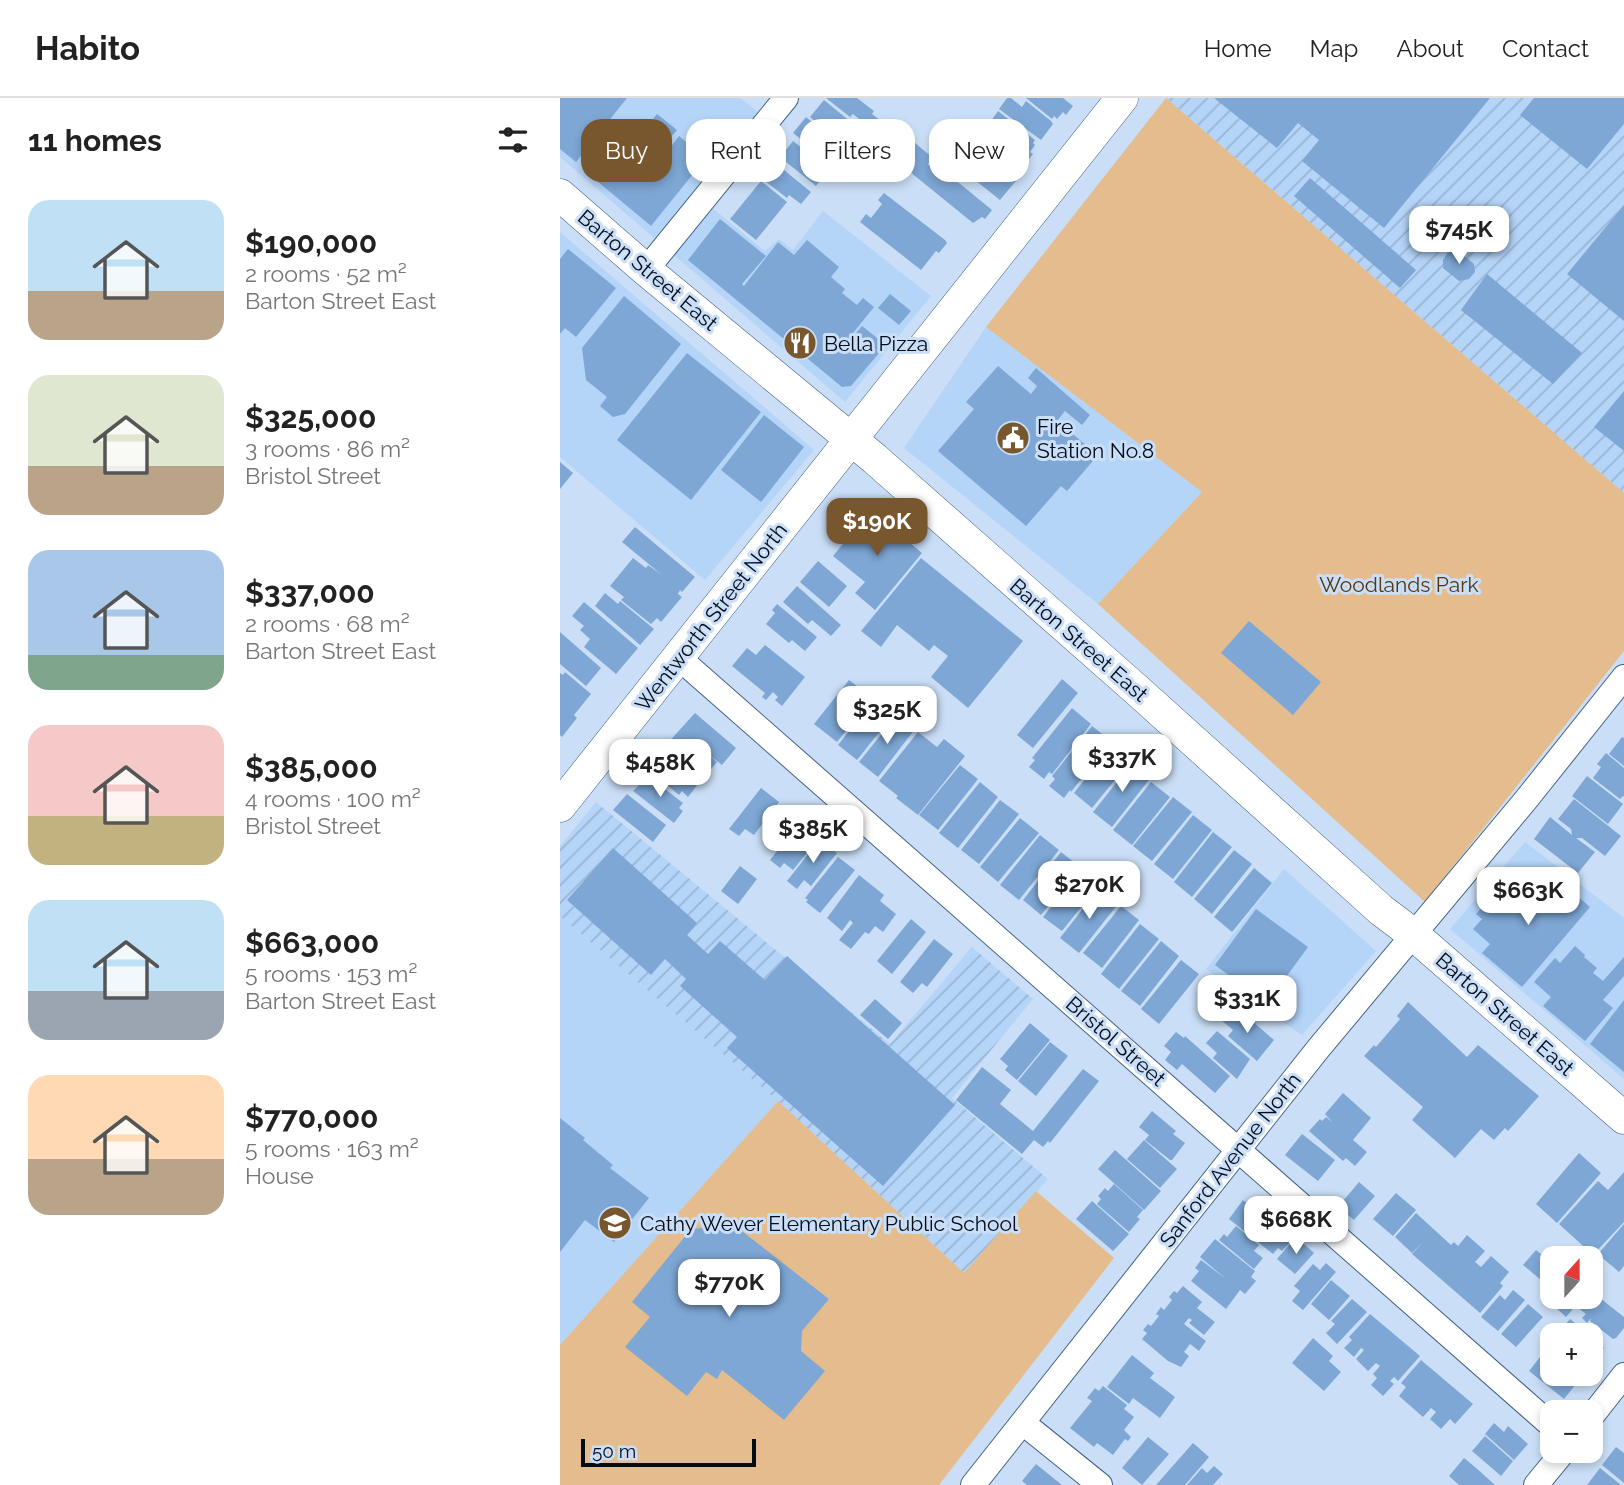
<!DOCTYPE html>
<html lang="en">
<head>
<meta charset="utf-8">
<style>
  body { margin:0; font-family:Raleway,sans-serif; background:#f6f6f6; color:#222; height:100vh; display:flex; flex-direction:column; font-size:26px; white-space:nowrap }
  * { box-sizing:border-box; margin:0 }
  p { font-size:23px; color:#767676 }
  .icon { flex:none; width:38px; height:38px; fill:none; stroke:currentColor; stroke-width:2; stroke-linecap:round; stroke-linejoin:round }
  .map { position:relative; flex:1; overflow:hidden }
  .sheet { display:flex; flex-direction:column; background:#fff; width:560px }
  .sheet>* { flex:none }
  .top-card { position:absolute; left:21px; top:21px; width:665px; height:63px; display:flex; gap:14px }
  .needle { width:46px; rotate:21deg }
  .tools { position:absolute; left:980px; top:1148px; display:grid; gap:14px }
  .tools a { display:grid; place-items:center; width:63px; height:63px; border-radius:14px; background:#fff; box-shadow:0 4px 10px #0003; font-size:35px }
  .scale { position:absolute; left:21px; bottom:18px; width:175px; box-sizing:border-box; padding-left:7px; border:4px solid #030c19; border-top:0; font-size:19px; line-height:24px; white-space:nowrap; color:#030c19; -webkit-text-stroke:5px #cadff7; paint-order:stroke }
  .price { position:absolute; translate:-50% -60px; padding:0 16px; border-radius:14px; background:#fff; color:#222; font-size:23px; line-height:46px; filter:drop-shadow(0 2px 4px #0008) }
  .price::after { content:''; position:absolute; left:50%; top:42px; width:21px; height:16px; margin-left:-10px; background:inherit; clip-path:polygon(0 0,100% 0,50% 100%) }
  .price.selected { background:#78572e; color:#fff }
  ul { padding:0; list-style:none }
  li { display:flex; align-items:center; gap:21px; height:175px; padding:0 28px }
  li span { display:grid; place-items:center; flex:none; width:196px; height:140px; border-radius:21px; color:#555 }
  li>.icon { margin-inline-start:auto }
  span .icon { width:84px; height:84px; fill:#fffc; stroke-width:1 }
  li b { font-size:30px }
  h2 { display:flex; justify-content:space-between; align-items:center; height:84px; padding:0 28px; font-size:30px }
  .tag { padding:0 24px; border-radius:21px; background:#fff; box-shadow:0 4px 10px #0003; font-size:24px; line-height:63px }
  .tag.selected { background:#78572e; color:#fff }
  header { display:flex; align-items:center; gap:42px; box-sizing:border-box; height:98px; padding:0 35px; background:#fff; border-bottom:2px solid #e0e0e0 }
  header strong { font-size:33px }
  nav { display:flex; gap:38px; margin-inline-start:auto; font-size:24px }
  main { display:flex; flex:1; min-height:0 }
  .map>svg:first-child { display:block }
</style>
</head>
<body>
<header>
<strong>Habito</strong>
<nav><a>Home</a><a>Map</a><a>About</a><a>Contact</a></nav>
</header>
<main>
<section class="sheet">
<h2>11 homes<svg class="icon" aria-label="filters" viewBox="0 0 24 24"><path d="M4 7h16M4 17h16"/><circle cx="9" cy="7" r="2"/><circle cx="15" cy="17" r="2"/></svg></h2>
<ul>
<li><span style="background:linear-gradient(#bfe0f5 65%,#b9a48a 0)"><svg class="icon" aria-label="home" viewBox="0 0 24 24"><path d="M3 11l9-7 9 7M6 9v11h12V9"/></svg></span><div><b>$190,000</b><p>2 rooms · 52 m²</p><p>Barton Street East</p></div></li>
<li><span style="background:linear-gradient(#dfe7d0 65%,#b9a48a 0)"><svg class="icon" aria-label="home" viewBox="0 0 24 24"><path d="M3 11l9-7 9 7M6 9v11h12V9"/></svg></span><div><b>$325,000</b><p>3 rooms · 86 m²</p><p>Bristol Street</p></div></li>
<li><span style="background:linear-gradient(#a9c7e8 75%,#7fa58c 0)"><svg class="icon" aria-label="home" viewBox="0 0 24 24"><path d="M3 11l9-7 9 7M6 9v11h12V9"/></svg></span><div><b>$337,000</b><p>2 rooms · 68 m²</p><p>Barton Street East</p></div></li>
<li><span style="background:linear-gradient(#f6c9c9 65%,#c2b280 0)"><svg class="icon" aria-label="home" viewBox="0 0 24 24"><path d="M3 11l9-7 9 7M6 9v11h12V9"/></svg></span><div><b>$385,000</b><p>4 rooms · 100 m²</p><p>Bristol Street</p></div></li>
<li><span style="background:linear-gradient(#bfe0f5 65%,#9aa5b1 0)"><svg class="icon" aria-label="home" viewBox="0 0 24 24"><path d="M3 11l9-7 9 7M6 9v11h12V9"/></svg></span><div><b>$663,000</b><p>5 rooms · 153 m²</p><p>Barton Street East</p></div></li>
<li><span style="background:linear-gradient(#ffd9b3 60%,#b9a48a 0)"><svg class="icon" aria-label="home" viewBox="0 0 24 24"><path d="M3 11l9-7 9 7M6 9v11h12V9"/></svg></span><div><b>$770,000</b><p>5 rooms · 163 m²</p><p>House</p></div></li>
</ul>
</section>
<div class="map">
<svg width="1064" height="1387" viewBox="0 0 1064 1387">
  <defs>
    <pattern id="industrial-furrows" width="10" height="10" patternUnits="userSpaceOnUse" patternTransform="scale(1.75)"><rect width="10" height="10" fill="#b4d4f8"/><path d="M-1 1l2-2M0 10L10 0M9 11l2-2" fill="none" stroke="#99b5d4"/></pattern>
  </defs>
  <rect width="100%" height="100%" fill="#cadff7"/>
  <!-- built -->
  <path fill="#b4d4f8" d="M0 0H180L199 15 134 95 205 153 219 141 233 152 263 113 371 198 285 304 0 59Z
    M0 134 254 352 145 482 0 359Z
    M426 229 642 394 538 506 344 350Z
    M965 744 1064 820V981L890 831Z
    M724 771 816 853 742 937 646 871Z
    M0 818 218 1003 0 1247Z"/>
  <!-- industrial -->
  <path fill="url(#industrial-furrows)" d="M606 0H1064V395Z
    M36 704 330 946 412 849 473 901 392 1000 488 1081 405 1176 218 1003 0 818V748Z"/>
  <!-- green -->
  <path fill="#e4bc8d" d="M606 0 1064 395V553L865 804 538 506 642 394 426 229Z
    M218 1003 404 1175 476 1093 554 1160 379 1387H0V1247Z"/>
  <!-- building -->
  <path fill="#7ea7d5" d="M0 0H67L16 64 0 51Z
    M266 0H297L314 13 312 16 321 23 313 32 293 16 290 19Z
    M447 0H451L462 9 466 3 491 23 493 26 481 42 439 11Z
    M466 0H503L513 8 506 17 503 14 497 21 494 18 492 21Z
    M654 0H930L824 130 742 63 759 42 738 25 717 50Z
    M974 0H1064V26L1027 71 960 17Z
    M264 2 308 38 297 52 277 35 274 39 250 19Z
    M438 13 475 42 473 45 475 47 470 54 473 56 468 62 441 40 445 35 431 23Z
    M97 16 117 32 101 51 106 55 119 38 144 59 132 75 133 76 91 128 25 73 65 23 81 36Z
    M246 19 282 49 277 56 285 63 278 71 259 56 255 57 250 53V48L233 35Z
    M418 42 430 52 433 48 464 73 440 102 410 78 413 75 400 65Z
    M233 43 269 71 256 88 220 59Z
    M355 45 373 60 368 66 385 80 388 76 432 112 425 121 422 119 413 125 339 65Z
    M214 64 251 94 241 106 229 97 227 100 201 80Z
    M750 80 856 172 840 190 734 98Z
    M201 83 227 104 196 142 170 121Z
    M324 95 385 142 387 145 379 155 376 153 361 172 300 124 306 116 311 120 322 106 318 102Z
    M1064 107V223L1007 176Z
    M160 121 206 158 182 186 184 188 218 144 234 157 247 142 279 169 271 179 285 191 282 195 297 207 303 200 314 209 285 245 287 246 302 228 326 247 291 288 282 289 128 162Z
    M8 151 56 190 16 239 5 230 0 236V161Z
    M898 153 914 166 915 174 909 181 899 183 883 170V162L888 154Z
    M927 176 1022 255 993 286 901 212Z
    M330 196 351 213 339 227 318 210Z
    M64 198 121 246 65 316 53 319 40 308 47 299 26 282 22 250Z
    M127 255 201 314 131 402 57 342Z
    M438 268 471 296 477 288 468 280 476 270 530 317 522 327 505 313 497 323 538 357 507 393 501 388 466 428 378 353 414 311 406 304Z
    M1064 293V353L1034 329Z
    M204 317 244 349 201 404 161 372Z
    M0 364 13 375 0 391Z
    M311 412 362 455 315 512 295 495 305 484 273 458Z
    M75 429 135 479 122 494 120 492 118 496 122 499 101 524 97 520 91 526 61 502 64 499 50 488 73 460 86 470 88 467 102 477 62 444Z
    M361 460 463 543 408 610 371 579 388 558 374 547 369 553 337 527 321 549 301 533Z
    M258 463 287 488 269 509 240 484Z
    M237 488 281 527 271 538 252 522 248 526 223 504Z
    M45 495 58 506 60 503 94 531 80 547 35 508Z
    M24 504 78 550 56 576 24 549 30 541 20 532 24 528 12 518Z
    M217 506 257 539 245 553 232 542 229 545 206 526 215 515 212 512Z
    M689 523 761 584 733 617 661 555Z
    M0 534 41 570 26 588 0 566Z
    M205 547 245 579 222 608 215 602 218 599 213 594 206 602 202 599 205 595 172 568 187 550 196 557Z
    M5 574 31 596 14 617 17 620 2 639 0 637V575L3 577Z
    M502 581 518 595 473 650 457 637Z
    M289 582 312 600 277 644 254 626Z
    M317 598 336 613 297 662 278 647Z
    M512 610 531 626 492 676 489 674 484 681 469 669 475 662 472 660Z
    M135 615 176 650 162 667 130 642 157 664 146 677 139 672 137 675 105 648Z
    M337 617 355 631 318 679 299 664Z
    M532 628 551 643 511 694 510 692 504 700 489 688 495 681 492 678Z
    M358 634 377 649 384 641 405 658 358 717 336 700 338 698 319 683Z
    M1062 639 1064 640V668L1049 656Z
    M553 646 572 661 532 710 514 695Z
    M100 655 138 686 128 699 122 693 119 697 87 670Z
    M1046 655 1064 670V699L1063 698 1060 701 1033 680 1041 669 1037 666Z
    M573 664 592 678 552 729 533 714Z
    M400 667 418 681 378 732 359 717Z
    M88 678 123 705 119 710 123 713 114 725 73 693Z
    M1027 678 1063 706 1048 726 1012 698Z
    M420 684 438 699 398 750 379 735Z
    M591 684 610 699 572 747 553 732Z
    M201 690 219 704 194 737 185 731 179 738 169 731Z
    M67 696 106 727 93 744 53 712Z
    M613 699 632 714 592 763 573 748Z
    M1014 701 1061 738 1045 758 1022 740H1016L1035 754 1018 775 974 741 990 719 1012 737 1011 731 998 721Z
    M440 702 459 716 419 766 401 752Z
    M633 717 652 732 613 781 594 766Z
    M460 720 479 735 438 784 420 769Z
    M240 724 259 740 233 772 224 765 220 770 210 762Z
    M653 734 672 749 632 799 614 784Z
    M480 737 499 752 459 802 440 787Z
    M260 741 277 755 251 788 244 782 237 791 227 783Z
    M53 750 137 825 127 837 148 856 160 843 205 882 227 858 395 1007 323 1088 167 950 177 939 120 888 126 881 105 861 91 877 7 802Z
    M674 752 692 766 652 816 634 801Z
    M501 754 520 769 481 817 463 802Z
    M278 759 295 772 260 815 246 804 248 802 245 800Z
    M180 768 197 781 178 806 161 793Z
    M694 770 712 785 672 834 654 819Z
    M520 773 538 788 502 833 483 819Z
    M299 777 324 797 320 803 336 816 323 834 315 828 309 836 305 834 291 851 279 842 293 825 290 822 282 833 267 820Z
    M994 778 1030 809 962 889 922 855 930 846 913 831 922 821 916 816 935 794 942 800 951 790 958 796 965 787 974 795 977 790 981 793Z
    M539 790 558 806 519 855 500 840Z
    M561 808 579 822 542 870 523 855Z
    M696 811 748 849 707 905 655 867Z
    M351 821 366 834 332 876 317 863Z
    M580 826 599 841 559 891 541 876Z
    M374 841 393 856 367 889 362 885 353 895 340 884Z
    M601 843 619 858 580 908 561 893Z
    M1015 848 1025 857 1024 859 1037 870 1033 875 1043 883 1064 859V878L1043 902 1053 910 1025 943 983 908 991 899 974 884 995 860 1000 865Z
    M621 862 639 876 599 926 581 911Z
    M315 901 342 925 328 941 300 917Z
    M1064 902V974L1030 946Z
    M848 904 907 959 918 947 979 998 948 1033 945 1030 934 1042 921 1031 895 1060 852 1022 863 1009 804 958 814 947 816 949 840 921 837 918Z
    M668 911 681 922 685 917 714 942 697 963 668 938 673 932 660 921Z
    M470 925 490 942 457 982 445 972 448 968 440 961Z
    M657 933 690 961 677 981 653 960 657 955 646 945Z
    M616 934 624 940 625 938 670 978 655 995 622 966 617 972 605 962 611 954 604 948Z
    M490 944 508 958 476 998 458 983Z
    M422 969 451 992 440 1006 473 1033 523 971 539 983 490 1045 488 1043 483 1049 474 1042 462 1056 396 1002Z
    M783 995 811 1020 793 1042 807 1054 795 1068 786 1060 783 1063 749 1033 760 1021 762 1023 766 1019 772 1024 765 1016Z
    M592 1013 616 1033 613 1036 625 1045 612 1062H610L585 1042 589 1037 579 1029Z
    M0 1020 25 1040 23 1042 53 1067 50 1070 89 1100 54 1144 25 1122 0 1154Z
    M742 1036 775 1062 758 1083 725 1057Z
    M584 1042 617 1071 600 1090 567 1061Z
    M555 1052 601 1093 584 1112 538 1071Z
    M1019 1055 1041 1075 997 1125 976 1106Z
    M1064 1074V1124L1033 1157 999 1126 1038 1083 1048 1092Z
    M799 1084 815 1098 794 1122 778 1109Z
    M554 1086 583 1112 577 1119 580 1121 569 1134 537 1106 541 1101 538 1098 545 1090 548 1093Z
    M836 1095 856 1112 833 1138 813 1121Z
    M683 1102 685 1104 692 1102 735 1138 722 1153 718 1150 713 1156 669 1121Z
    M532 1103 569 1136 553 1153 516 1121Z
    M856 1115 891 1147 894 1144 898 1148 907 1137 925 1153 915 1164 921 1169 931 1158 949 1174 940 1185 943 1188 920 1215 852 1156 864 1143 852 1155 835 1139Z
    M1064 1126V1168L1059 1174 1038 1156Z
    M174 1127 269 1201 242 1233 241 1253 265 1273 224 1322 162 1272 157 1281 146 1274 127 1298 65 1249 90 1219 72 1204 131 1131Z
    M676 1128 699 1147 694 1153 703 1160 694 1171 659 1142 664 1136 667 1139Z
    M736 1139 754 1155 735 1176 717 1161Z
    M655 1141 695 1173 691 1179 696 1183 685 1196 680 1192 666 1211 631 1183 639 1173 635 1170 641 1162 666 1181 640 1159Z
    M976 1152 992 1165V1191L963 1167Z
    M766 1165 776 1174 743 1212 732 1203 740 1193 734 1188 753 1166 760 1172Z
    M771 1182 790 1198 769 1222 751 1206Z
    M623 1188 642 1204 637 1210 655 1224 644 1237 629 1225 632 1222 629 1220 624 1226 646 1243 639 1253 630 1246 624 1254 629 1258 621 1269 608 1263 582 1241 587 1235 583 1232 588 1226 591 1228 599 1218 596 1216 601 1209 604 1212 612 1202 609 1199 614 1193 617 1195Z
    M953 1192 965 1202 938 1233 921 1219 940 1197 945 1202Z
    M1031 1193 1064 1219V1230L1056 1240 1053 1241 1030 1223 1031 1220 1027 1225 1022 1220 1026 1216 1017 1209 1026 1199H1031Z
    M1000 1199H1023L1006 1219 993 1207Z
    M792 1201 807 1214 777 1246 766 1235 775 1226 771 1223Z
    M968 1206 983 1219 956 1249 941 1236Z
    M810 1216 860 1258 838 1283 834 1279 830 1283 834 1286 823 1298 811 1287 817 1280 813 1276 820 1268 816 1265 808 1273 796 1261 804 1252 801 1250 794 1259 784 1250 792 1242 789 1239Z
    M1010 1221 1029 1237H996Z
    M1031 1239 1044 1250 1031 1266Z
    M753 1240 773 1258 769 1263 781 1274 764 1293 732 1265Z
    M992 1244V1276H1024L1004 1301 969 1273Z
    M572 1257 594 1275 590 1280 615 1299 600 1320 573 1300 569 1306 547 1289Z
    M861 1262 913 1306 895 1326 890 1321 881 1331 870 1321 876 1314 871 1310 863 1319 839 1298 846 1289 841 1285Z
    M543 1288 567 1307 564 1311 574 1319 564 1332 571 1339 568 1343 565 1341 553 1357 537 1345 534 1349 510 1330 532 1303 527 1300 535 1290 539 1293Z
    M934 1325 944 1334 948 1328 968 1346 954 1362 925 1336Z
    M925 1338 953 1363 941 1378 912 1353Z
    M588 1339 609 1356 582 1387 562 1370Z
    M633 1345 649 1359 625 1387H596Z
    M1056 1349 1064 1355V1385L1042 1367Z
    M904 1360 915 1369 935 1387H899L889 1378Z
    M476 1366 502 1387H467L462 1383Z
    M654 1368 663 1376 653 1387H627L642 1370 647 1375Z
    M1040 1370 1061 1387H1027Z"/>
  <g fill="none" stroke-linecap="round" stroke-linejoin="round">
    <defs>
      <path id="minor" d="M86 172 226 0
        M119 560 992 1328
        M1031 1319 1064 1277
        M463 1325 540 1387
        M413 1387 758 951 965 703 1064 579
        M976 1387 1004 1353"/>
      <path id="major" d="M0 97 86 172 315 361 578 593 821 812 854 837 1064 1020
        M0 708 562 0"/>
    </defs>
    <!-- minor casing -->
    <use href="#minor" stroke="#426284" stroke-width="26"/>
    <!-- major casing -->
    <use href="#major" stroke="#426284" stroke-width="33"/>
    <!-- minor -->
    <use href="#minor" stroke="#fff" stroke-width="24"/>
    <!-- major -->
    <use href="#major" stroke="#fff" stroke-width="32"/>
  </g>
  <!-- icons -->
  <defs>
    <symbol id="restaurant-disc" viewBox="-11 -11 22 22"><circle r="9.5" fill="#78572e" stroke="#cadff7"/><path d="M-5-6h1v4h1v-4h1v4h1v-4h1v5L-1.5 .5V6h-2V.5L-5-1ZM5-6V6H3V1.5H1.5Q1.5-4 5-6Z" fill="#fff"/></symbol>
    <symbol id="civic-disc" viewBox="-11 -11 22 22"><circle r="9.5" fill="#78572e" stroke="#cadff7"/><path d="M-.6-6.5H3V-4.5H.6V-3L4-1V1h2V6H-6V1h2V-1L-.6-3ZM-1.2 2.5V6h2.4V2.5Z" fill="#fff"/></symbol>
    <symbol id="school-disc" viewBox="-11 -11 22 22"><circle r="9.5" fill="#78572e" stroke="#cadff7"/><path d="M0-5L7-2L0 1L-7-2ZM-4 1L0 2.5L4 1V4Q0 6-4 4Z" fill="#fff"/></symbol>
  </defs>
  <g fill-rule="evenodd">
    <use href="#restaurant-disc" x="221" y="226" width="38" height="38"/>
    <use href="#civic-disc" x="434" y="321" width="38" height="38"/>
    <use href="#school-disc" x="36" y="1106" width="38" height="38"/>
  </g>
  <g text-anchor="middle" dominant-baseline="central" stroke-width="6" stroke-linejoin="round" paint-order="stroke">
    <!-- street labels -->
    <g font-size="21" fill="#030c19" stroke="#cadff7">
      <text transform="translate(88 172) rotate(40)">Barton Street East</text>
      <text transform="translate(151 519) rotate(-52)">Wentworth Street North</text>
      <text transform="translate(519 542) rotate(41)">Barton Street East</text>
      <text transform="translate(945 916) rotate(41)">Barton Street East</text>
      <text transform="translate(556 943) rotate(41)">Bristol Street</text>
      <text transform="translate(670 1062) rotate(-52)">Sanford Avenue North</text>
    </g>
    <!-- poi labels -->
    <g font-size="21" fill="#030c19" stroke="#cadff7" text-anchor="start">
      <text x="264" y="245">Bella Pizza</text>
      <text x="477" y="328">Fire<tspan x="477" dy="24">Station No.8</tspan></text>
      <text x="80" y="1125">Cathy Wever Elementary Public School</text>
    </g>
    <!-- park labels -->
    <g font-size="21" fill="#53360f" stroke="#cadff7">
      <text x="839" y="486">Woodlands Park</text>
    </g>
  </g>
</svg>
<div class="tools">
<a><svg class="needle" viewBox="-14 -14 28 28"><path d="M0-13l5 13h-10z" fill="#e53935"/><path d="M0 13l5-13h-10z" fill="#767676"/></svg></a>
<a>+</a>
<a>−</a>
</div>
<div class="scale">50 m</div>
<b class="price" style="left:899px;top:168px">$745K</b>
<b class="price selected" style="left:317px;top:460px">$190K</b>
<b class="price" style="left:327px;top:648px">$325K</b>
<b class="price" style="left:562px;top:696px">$337K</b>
<b class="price" style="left:100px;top:701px">$458K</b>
<b class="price" style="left:253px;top:767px">$385K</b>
<b class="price" style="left:529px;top:823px">$270K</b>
<b class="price" style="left:968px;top:829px">$663K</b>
<b class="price" style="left:687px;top:937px">$331K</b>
<b class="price" style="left:736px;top:1158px">$668K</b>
<b class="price" style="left:169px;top:1221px">$770K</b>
<div class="top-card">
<a class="tag selected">Buy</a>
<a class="tag">Rent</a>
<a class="tag">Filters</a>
<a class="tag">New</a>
</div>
</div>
</main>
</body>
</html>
